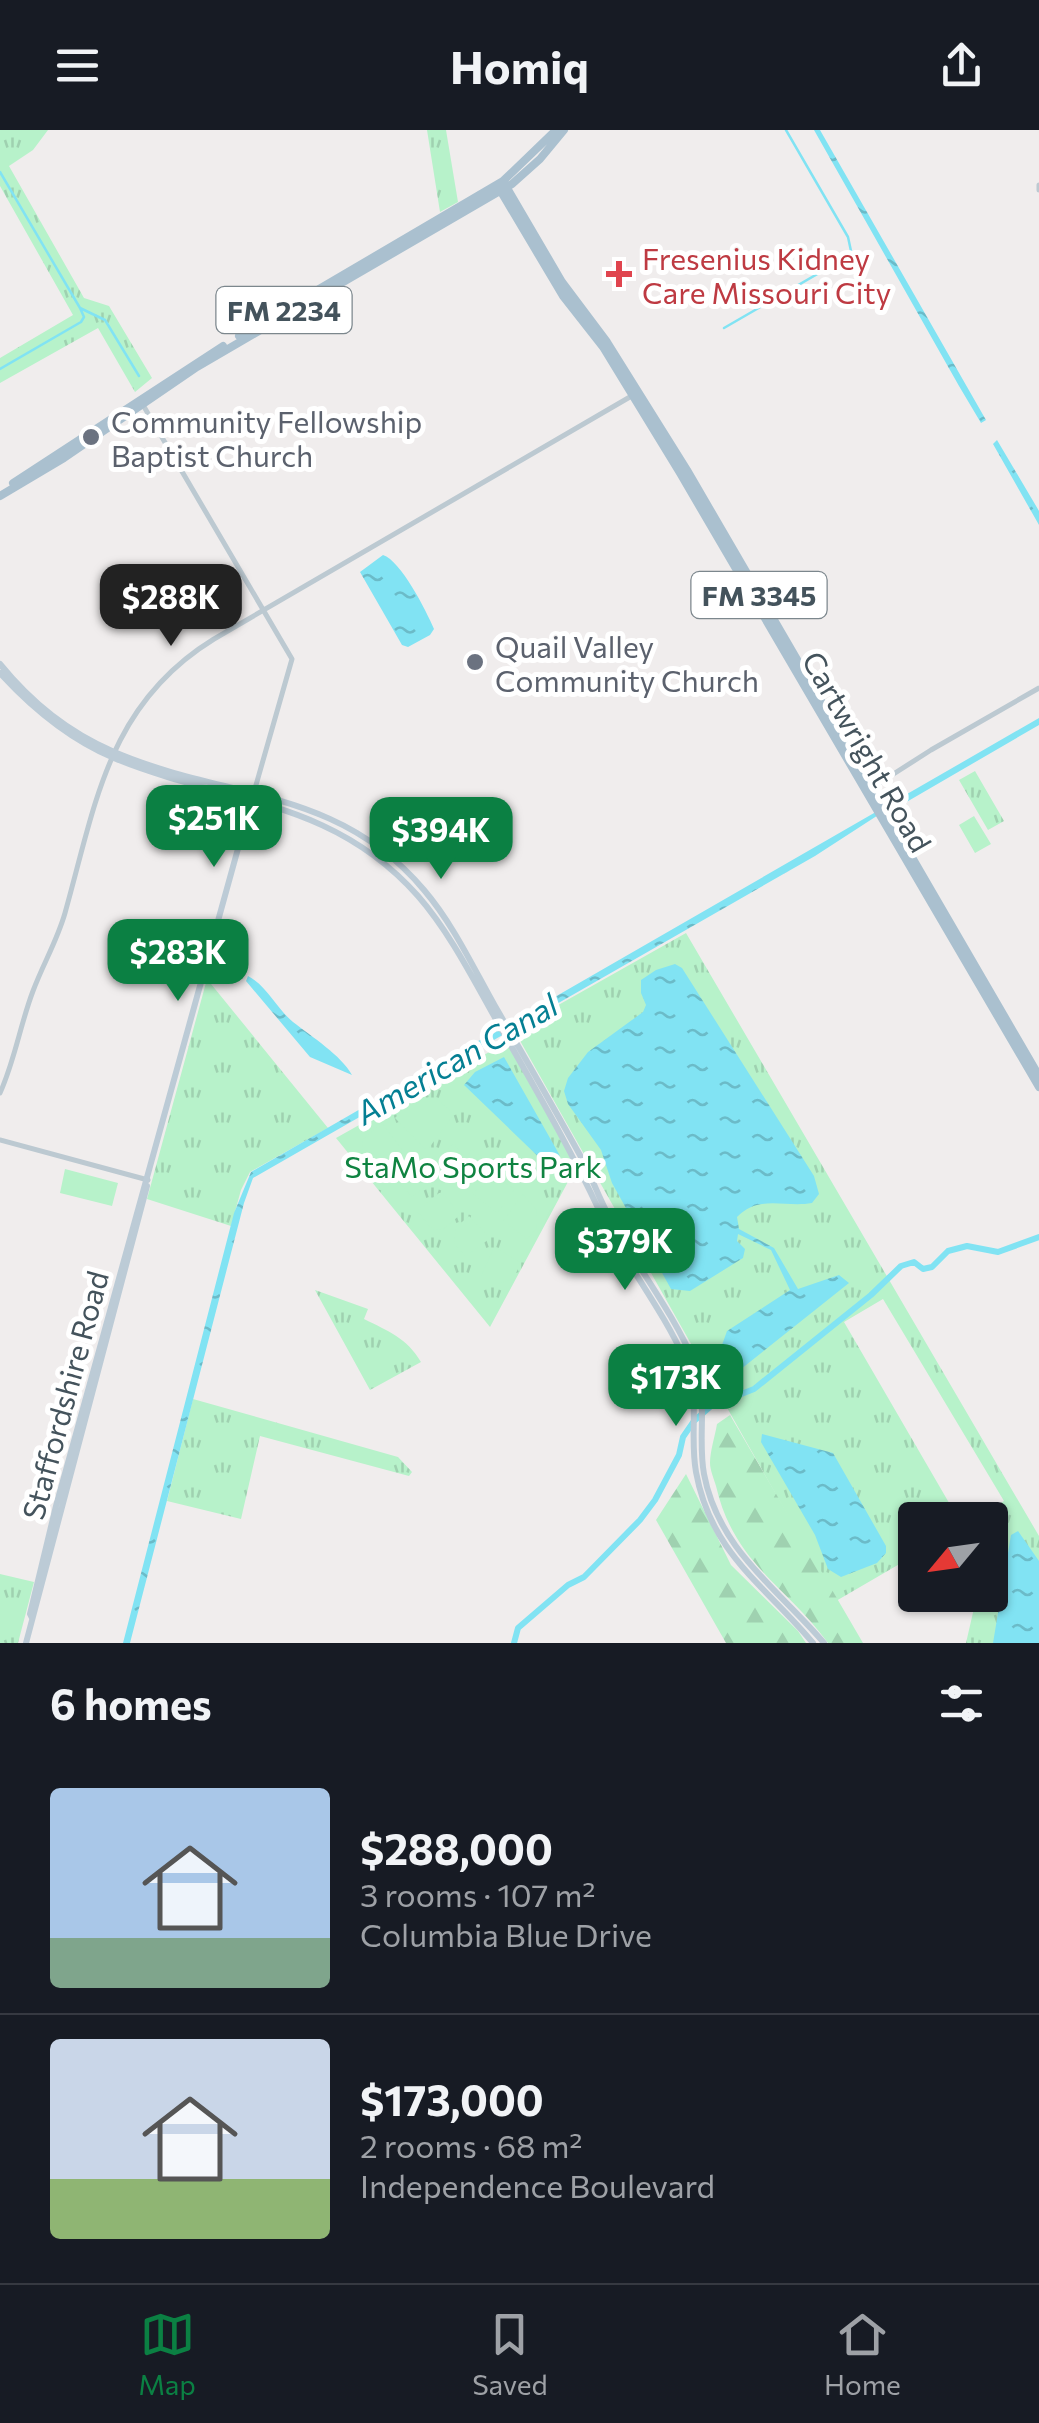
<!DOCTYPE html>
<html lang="en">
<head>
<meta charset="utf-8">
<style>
  body { margin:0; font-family:Commissioner,sans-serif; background:#20242c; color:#f1f3f6; height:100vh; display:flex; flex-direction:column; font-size:38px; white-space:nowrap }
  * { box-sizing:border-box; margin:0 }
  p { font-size:32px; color:#9ea1a6 }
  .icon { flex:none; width:55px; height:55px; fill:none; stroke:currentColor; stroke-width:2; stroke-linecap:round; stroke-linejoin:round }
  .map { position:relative; height:1513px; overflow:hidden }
  .panel { display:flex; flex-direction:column; background:#171b24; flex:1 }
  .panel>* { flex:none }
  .needle { width:65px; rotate:241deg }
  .tools { position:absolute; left:898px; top:1372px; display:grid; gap:20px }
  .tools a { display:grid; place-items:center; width:110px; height:110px; border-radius:10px; background:#171b24; box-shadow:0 2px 8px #0004; font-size:50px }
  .price { position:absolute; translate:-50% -85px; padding:0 22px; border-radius:20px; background:#0b8043; color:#fff; font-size:32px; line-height:65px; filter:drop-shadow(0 2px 5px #0008) }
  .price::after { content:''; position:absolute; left:50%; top:60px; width:30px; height:22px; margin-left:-15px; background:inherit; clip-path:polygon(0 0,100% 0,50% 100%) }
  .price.selected { background:#222; color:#fff }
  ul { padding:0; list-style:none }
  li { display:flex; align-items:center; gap:30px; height:250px; padding:0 50px }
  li+li { border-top:2px solid #363941 }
  li span { display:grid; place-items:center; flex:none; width:280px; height:200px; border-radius:10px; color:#555 }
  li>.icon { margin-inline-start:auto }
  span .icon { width:120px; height:120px; fill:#fffc; stroke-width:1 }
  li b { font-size:42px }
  h2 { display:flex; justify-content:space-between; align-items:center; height:120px; padding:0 50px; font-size:42px }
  header { display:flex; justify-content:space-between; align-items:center; height:130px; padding:0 50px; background:#171b24; font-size:45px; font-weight:700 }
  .menu { display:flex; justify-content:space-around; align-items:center; height:140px; border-top:2px solid #363941; background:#171b24; font-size:28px; color:#9ea1a6 }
  .menu a { display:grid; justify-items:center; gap:5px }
  .menu .selected { color:#0b8043 }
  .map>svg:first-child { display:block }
</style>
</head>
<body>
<header><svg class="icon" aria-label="menu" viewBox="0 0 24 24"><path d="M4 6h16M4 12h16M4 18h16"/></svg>Homiq<svg class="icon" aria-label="share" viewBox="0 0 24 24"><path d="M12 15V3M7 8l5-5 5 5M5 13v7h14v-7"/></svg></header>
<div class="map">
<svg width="1039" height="1513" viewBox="0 0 1039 1513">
  <defs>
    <pattern id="grass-tufts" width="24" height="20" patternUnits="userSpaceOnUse" patternTransform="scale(2.5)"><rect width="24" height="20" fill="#b7f2ca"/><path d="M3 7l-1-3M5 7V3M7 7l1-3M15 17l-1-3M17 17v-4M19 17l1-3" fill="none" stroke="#9fd1b0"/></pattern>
    <pattern id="forest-firs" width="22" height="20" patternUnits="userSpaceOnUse" patternTransform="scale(2.5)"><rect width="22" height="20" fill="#b7f2ca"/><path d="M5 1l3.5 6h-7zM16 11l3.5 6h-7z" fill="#9fd1b0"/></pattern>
    <pattern id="water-ripples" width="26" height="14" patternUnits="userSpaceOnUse" patternTransform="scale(2.5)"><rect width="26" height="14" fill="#81e3f3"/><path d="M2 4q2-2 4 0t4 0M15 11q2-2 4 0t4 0" fill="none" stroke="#6bbbc8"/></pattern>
  </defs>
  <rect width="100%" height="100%" fill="#f0eded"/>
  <!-- grass -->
  <path fill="url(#grass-tufts)" d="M0 0H48L33 20 9 36 84 168 109 176 152 248 135 262 98 198 0 253V228L73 185 0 56Z
    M427 0H446L458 72 440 82Z
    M975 641 1004 691 988 700 959 650Z
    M686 803 1039 1406V1513H966L977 1465H990V1390H974L1004 1371 883 1169 844 1192 959 1390H915V1425L836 1471 514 900Z
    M207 849 328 998 250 1042 241 1060 231 1096 147 1069Z
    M507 912 577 1035 490 1197 336 1008Z
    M315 1160 368 1179 364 1189C388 1201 407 1208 421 1232L370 1260Z
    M193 1269 398 1327 412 1342 409 1346 260 1306 241 1389 167 1371Z
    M0 1444 34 1452 18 1513H0Z"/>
  <!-- forest -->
  <path fill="url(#forest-firs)" d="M730 1285 863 1513H828C786 1455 734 1434 716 1356 714 1349 710 1340 710 1333 710 1321 715 1306 717 1294Z
    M686 1344 731 1435 798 1501 806 1513H726L656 1390Z"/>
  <!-- garden -->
  <path fill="#b7f2ca" d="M974 686 991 714 975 723 959 695Z
    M422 967 437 969 454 984 429 1018 425 1019 395 988 411 971Z
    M382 993 403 1021 378 1041 362 1023 363 1009Z
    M454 1013 463 1028 457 1045 437 1029Z
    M471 1018 491 1035 473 1051 465 1035Z
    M416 1030 431 1052 412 1067 398 1051V1044Z
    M65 1039 118 1053 112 1076 60 1063Z
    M491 1051 503 1052 515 1059 497 1083 472 1063Z
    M439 1063H443L460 1085 442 1100 432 1099 417 1081Z
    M523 1064 537 1081 536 1099 527 1109 503 1091Z
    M469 1086 488 1106V1110L465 1126 454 1113 456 1097Z
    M497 1118 521 1133 513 1149 497 1154 481 1146 493 1120Z"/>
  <!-- water -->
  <path fill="url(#water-ripples)" d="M814 0H820L986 290 981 293 959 256Z
    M997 310 1039 381V395L993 314Z
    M383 425C401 431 426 480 434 499L430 505 408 517 402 515 360 442Z
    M1039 588V595L891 681 886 680 815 726 253 1048 244 1073 130 1513H123L234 1083 251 1042Z
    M675 834 682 838 814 1046 819 1064 812 1073C785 1078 759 1064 737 1087L739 1099 774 1118 798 1159 839 1145 849 1153 736 1243 722 1215 727 1201 790 1160 771 1120 738 1104 737 1111 745 1119 743 1128 690 1161 671 1159 612 1053 601 1020 568 974 564 961 568 948 588 922 643 882 646 875 641 863V850L656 840Z
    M248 846C268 857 276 878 293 892 312 907 341 925 352 945L310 927 246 851Z
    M504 927 559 1024 561 1033 559 1037 548 1036 464 955 475 942Z
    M762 1304 833 1323 886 1416V1423L877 1433 841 1447 828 1439 815 1405 761 1312Z
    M1018 1401 1039 1431V1513H993L1011 1405Z"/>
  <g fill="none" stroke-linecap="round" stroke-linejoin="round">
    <!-- stream -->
    <path stroke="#81e3f3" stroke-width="2.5" d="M0 42 80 178 105 190 139 246
      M724 198 845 128 851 121 848 107 786 0
      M0 239 81 192 84 187 80 178"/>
    <!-- river -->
    <path stroke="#81e3f3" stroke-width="6" d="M514 1513 518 1498 568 1455 584 1447 640 1390 655 1370 679 1325 683 1307 694 1291 711 1276 754 1259 871 1165 901 1136 914 1132 923 1139 932 1137 948 1121 967 1116 998 1122 1039 1107"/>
    <!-- tertiary -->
    <path stroke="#bcc9d1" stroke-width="5" d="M1039 55V60
      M143 275 292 529 254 662
      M868 653 890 644
      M870 659 931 620 1039 558
      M0 963C15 930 20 895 33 861 43 834 57 811 65 783 96 673 108 574 214 509L635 264
      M0 1010 148 1050"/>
    <!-- secondary -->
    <path stroke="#bccbd6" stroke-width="6" d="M0 534C30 571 68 602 112 621 224 670 337 656 424 760 453 794 473 837 495 876 524 926 553 976 581 1027 592 1047 599 1069 610 1088 636 1135 674 1184 694 1232 709 1269 697 1306 704 1344 718 1419 778 1459 824 1513
      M0 543C32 578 69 609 114 628 225 674 330 667 418 766 452 805 476 855 502 900 536 960 570 1018 599 1080 624 1132 662 1178 685 1230 701 1267 689 1304 696 1342 711 1424 765 1455 813 1513
      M32 1488 30 1484 56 1376 252 668
      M26 1513 147 1056"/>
    <!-- primary -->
    <path stroke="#aac0cf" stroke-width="8" d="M503 51 562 152 607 212 687 340 1039 946
      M497 55 563 166 603 217 680 343 1039 957
      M239 206 503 51 556 0
      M13 353 223 216
      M0 366 64 328 197 237 512 54 540 29 564 0"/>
  </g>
  <!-- markers -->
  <path fill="#e0444e" stroke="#fff" stroke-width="4" d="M614 129h10v10h10v10h-10v10h-10v-10h-10v-10h10z"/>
  <g fill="#6b7280" stroke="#fff" stroke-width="4">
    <circle cx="91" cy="307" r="10"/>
    <circle cx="475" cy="532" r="10"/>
  </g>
  <g text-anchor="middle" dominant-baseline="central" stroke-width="10" stroke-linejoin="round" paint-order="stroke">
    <!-- shield labels -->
    <g fill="#fff" stroke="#7c878d" stroke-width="2.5">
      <rect x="216.5" y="157" width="135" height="46" rx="8"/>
      <rect x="691.5" y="442" width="135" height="46" rx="8"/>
    </g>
    <g font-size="28" font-weight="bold" fill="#44535c">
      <text x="284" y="180">FM 2234</text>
      <text x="759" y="465">FM 3345</text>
    </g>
    <!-- health labels -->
    <g font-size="30" fill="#be3a42" stroke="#fff" text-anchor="start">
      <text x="642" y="127">Fresenius Kidney<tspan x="642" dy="34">Care Missouri City</tspan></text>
    </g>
    <!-- worship labels -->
    <g font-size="30" fill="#5b616d" stroke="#fff" text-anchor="start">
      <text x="111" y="290">Community Fellowship<tspan x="111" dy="34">Baptist Church</tspan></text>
      <text x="495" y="515">Quail Valley<tspan x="495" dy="34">Community Church</tspan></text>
    </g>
    <!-- street labels -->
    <g font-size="30" fill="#44535c" stroke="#fff">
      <text transform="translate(868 621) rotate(60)">Cartwright Road</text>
      <text transform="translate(64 1265) rotate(-75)">Staffordshire Road</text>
    </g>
    <!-- park labels -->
    <g font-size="30" fill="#0f8341" stroke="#fff">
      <text x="473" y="1035">StaMo Sports Park</text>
    </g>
    <!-- water labels -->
    <g font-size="32" font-style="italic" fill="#047f93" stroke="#fff">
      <text transform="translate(456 928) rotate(-30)">American Canal</text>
    </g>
  </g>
</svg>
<div class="tools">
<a><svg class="needle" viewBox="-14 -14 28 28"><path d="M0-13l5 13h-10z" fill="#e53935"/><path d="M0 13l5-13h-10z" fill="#9ea1a6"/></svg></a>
</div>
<b class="price selected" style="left:171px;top:519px">$288K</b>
<b class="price" style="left:214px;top:740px">$251K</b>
<b class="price" style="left:441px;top:752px">$394K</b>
<b class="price" style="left:178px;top:874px">$283K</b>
<b class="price" style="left:625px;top:1163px">$379K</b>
<b class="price" style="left:676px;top:1299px">$173K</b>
</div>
<section class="panel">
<h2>6 homes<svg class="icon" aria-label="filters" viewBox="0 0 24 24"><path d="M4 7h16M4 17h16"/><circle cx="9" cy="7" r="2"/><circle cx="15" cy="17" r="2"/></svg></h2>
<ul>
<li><span style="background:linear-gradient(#a9c7e8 75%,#7fa58c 0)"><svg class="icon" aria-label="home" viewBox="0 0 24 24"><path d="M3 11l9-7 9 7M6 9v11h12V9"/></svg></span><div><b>$288,000</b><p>3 rooms · 107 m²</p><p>Columbia Blue Drive</p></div></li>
<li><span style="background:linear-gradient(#c9d6e8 70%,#8fb573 0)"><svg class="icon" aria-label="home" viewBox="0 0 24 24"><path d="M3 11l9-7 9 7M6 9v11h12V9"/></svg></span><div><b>$173,000</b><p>2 rooms · 68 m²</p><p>Independence Boulevard</p></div></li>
</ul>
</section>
<nav class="menu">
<a class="selected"><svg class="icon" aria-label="map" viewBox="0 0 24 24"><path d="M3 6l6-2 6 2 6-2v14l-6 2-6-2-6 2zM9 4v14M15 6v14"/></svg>Map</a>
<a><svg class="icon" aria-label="saved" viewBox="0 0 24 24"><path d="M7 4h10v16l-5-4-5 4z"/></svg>Saved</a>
<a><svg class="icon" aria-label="home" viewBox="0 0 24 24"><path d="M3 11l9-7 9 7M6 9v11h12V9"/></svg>Home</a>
</nav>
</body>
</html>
